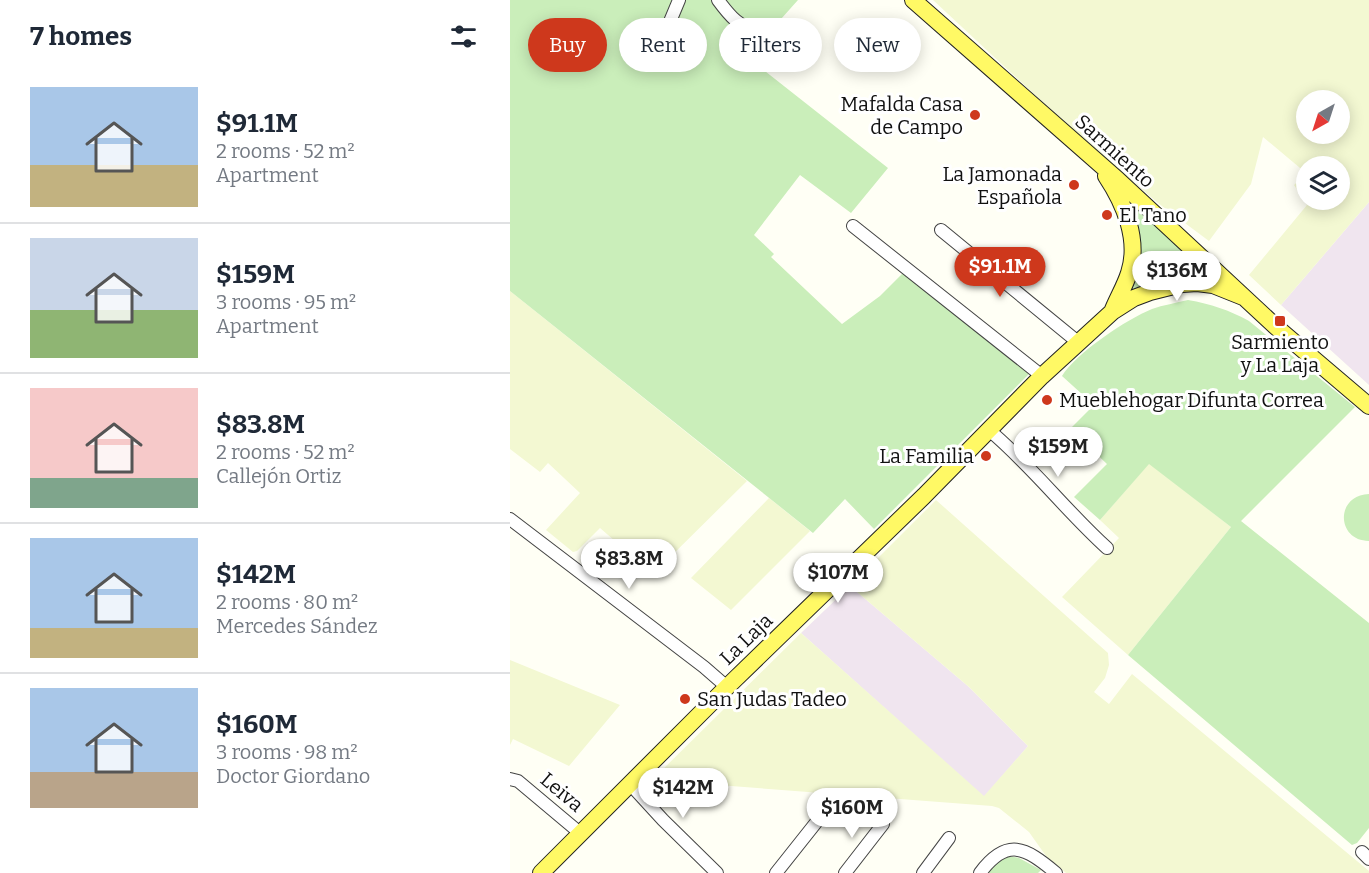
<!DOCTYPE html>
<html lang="en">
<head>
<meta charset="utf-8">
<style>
  body { margin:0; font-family:Bitter,serif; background:#f6f6f7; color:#1f2937; height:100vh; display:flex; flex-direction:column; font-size:22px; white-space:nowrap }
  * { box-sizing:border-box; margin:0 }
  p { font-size:20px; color:#747a83 }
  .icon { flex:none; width:33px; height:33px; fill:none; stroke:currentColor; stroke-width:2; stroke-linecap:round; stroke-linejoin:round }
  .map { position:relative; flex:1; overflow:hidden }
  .details { display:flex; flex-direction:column; background:#fff; width:510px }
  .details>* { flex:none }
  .top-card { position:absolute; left:18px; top:18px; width:570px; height:54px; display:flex; gap:12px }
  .needle { width:39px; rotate:219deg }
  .buttons { position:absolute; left:786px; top:90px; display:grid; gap:12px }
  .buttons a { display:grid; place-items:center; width:54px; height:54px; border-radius:50%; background:#fff; box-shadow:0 3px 15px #0003; font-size:30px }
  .price { position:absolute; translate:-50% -51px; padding:0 14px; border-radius:21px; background:#fff; color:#222; font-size:20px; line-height:39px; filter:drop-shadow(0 2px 3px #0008) }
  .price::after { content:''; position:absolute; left:50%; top:36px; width:18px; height:14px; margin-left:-9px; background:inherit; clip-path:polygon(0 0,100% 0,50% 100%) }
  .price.on { background:#ce381c; color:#fff }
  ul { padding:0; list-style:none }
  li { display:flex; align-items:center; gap:18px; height:150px; padding:0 30px }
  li+li { border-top:2px solid #e0e1e3 }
  li span { display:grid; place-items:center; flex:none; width:168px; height:120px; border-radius:0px; color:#555 }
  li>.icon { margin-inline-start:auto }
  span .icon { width:72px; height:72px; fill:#fffc; stroke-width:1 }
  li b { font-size:26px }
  h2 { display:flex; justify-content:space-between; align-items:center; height:72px; padding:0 30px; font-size:26px }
  .pill { padding:0 21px; border-radius:27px; background:#fff; box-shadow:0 3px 15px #0003; font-size:21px; line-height:54px }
  .pill.on { background:#ce381c; color:#fff }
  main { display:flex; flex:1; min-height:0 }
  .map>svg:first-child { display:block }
</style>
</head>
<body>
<main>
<section class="details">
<h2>7 homes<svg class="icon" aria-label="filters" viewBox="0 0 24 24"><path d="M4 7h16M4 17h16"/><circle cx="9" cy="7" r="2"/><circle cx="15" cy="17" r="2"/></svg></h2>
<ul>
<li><span style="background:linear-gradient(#a9c7e8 65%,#c2b280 0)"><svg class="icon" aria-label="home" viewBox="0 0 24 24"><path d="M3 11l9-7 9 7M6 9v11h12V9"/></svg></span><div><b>$91.1M</b><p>2 rooms · 52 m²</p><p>Apartment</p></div></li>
<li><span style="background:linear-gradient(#c9d6e8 60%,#8fb573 0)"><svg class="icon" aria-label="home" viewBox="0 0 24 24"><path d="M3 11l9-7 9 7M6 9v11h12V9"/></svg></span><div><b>$159M</b><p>3 rooms · 95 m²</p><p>Apartment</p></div></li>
<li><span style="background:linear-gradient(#f6c9c9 75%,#7fa58c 0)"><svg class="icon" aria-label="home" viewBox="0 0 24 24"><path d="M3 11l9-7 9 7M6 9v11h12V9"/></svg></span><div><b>$83.8M</b><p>2 rooms · 52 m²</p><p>Callejón Ortiz</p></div></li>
<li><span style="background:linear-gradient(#a9c7e8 75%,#c2b280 0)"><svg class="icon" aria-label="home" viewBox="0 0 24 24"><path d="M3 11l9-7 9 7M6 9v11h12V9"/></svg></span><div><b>$142M</b><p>2 rooms · 80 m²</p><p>Mercedes Sández</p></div></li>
<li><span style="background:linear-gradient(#a9c7e8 70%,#b9a48a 0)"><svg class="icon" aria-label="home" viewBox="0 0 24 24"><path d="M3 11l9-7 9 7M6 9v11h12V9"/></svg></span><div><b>$160M</b><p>3 rooms · 98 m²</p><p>Doctor Giordano</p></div></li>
</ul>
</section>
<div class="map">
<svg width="859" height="873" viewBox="0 0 859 873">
  <rect width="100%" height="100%" fill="#fffff5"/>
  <!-- industrial -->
  <path fill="#f0e5ef" d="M859 202V385L771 305Z
    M340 586 459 687 518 746 474 797 291 633Z"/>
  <!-- farmland -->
  <path fill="#f3f8d2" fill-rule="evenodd" d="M423 0H859V202L771 305 739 275 797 205 784 185 796 174V200H830V166H796V173L753 137 741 184 699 241 648 203 570 137ZM796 100H830V134H796Z
    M0 291 237 481 147 570 125 549 120 554 90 528 67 551 63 552 36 530 70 493 38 463 30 472 0 449Z
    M639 463 721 527 618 655 552 597 609 538 590 520Z
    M259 498 300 531 221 610 181 578Z
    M426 500 598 653 599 665 595 678 584 692 599 704 622 674 859 871V873H556L536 856 519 832 489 808 482 806 142 780 291 633 474 796 518 746 459 687 340 586Z
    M0 660 110 705 59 766 3 739 0 745Z"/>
  <!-- green -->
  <path fill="#caeeba" d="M0 0H288L237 57 378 168 341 213 290 175 244 235 264 254 261 257 332 324 370 296 401 265 526 367 364 529 335 499 303 533 0 291Z
    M608 188 714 283 613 300 626 269Z
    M678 300C701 304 719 310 739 321L845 407 731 521 859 623V828L847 843 842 845 618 655 721 527 639 464 590 520 564 497 597 464 560 429 584 405 552 376C566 353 617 319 642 309 653 305 666 303 678 300Z
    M859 494V541C826 541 825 495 859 494Z
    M499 856 509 858 531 870 528 873H476L490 859Z"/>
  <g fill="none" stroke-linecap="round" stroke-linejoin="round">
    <defs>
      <path id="minor" d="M208 0C219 15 230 29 250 31
        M151 43 169 0
        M343 226 532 376
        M431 230 569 343
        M479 430C522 466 556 511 597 548
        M0 519 194 667 217 687
        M0 779 8 781 70 833
        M120 784 153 820 207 873
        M852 852 859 859
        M266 873 316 810
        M335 873 373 824
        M413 873 439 838
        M470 873C497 837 515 847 546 873"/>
      <path id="major" d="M403 0 608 180 765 326 859 406
        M596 176C614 203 630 240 619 273 615 286 607 299 602 312
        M31 873 217 687 414 496 532 376 602 312 624 298 640 292 672 284 687 283 703 285 733 297"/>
    </defs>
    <!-- minor casing -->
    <use href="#minor" stroke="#444" stroke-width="14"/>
    <!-- major casing -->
    <use href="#major" stroke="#222" stroke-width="18"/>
    <!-- minor -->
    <use href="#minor" stroke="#fff" stroke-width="12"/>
    <!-- major -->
    <use href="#major" stroke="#fff965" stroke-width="16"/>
  </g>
  <!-- markers -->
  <g fill="#ce381c" stroke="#fff" stroke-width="2">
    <circle cx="465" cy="115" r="6"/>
    <circle cx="564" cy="185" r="6"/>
    <circle cx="597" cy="215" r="6"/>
    <rect x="764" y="315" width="12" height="12" rx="3"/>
    <circle cx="537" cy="400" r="6"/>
    <circle cx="476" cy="456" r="6"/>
    <circle cx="175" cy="699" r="6"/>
  </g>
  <g text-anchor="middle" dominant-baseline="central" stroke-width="6" stroke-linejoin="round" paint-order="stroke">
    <!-- poi labels -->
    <g font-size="20" fill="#111" stroke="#fff" text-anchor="end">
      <text x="453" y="104">Mafalda Casa<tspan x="453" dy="23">de Campo</tspan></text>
      <text x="552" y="174">La Jamonada<tspan x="552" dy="23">Española</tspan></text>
      <text x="609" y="215" text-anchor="start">El Tano</text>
      <text x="770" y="342" text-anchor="middle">Sarmiento<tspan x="770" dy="23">y La Laja</tspan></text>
      <text x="549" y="400" text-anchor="start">Mueblehogar Difunta Correa</text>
      <text x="464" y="456">La Familia</text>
      <text x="187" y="699" text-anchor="start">San Judas Tadeo</text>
    </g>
    <!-- street labels -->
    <g font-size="20" fill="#111" stroke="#fff">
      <text transform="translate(605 151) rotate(42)">Sarmiento</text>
      <text transform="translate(236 639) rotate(-44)">La Laja</text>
      <text transform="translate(52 792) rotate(40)">Leiva</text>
    </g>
  </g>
</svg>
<div class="buttons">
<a><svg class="needle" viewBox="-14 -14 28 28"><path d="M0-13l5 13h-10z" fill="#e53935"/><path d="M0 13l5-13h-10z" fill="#747a83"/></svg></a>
<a><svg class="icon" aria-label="layers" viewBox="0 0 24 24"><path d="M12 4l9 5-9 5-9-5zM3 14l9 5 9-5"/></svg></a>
</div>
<b class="price on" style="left:490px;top:298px">$91.1M</b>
<b class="price" style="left:667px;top:302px">$136M</b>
<b class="price" style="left:548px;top:478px">$159M</b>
<b class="price" style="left:119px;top:590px">$83.8M</b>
<b class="price" style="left:328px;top:604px">$107M</b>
<b class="price" style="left:173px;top:819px">$142M</b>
<b class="price" style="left:342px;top:839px">$160M</b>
<div class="top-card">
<a class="pill on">Buy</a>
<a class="pill">Rent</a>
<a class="pill">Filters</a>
<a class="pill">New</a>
</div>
</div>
</main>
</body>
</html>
